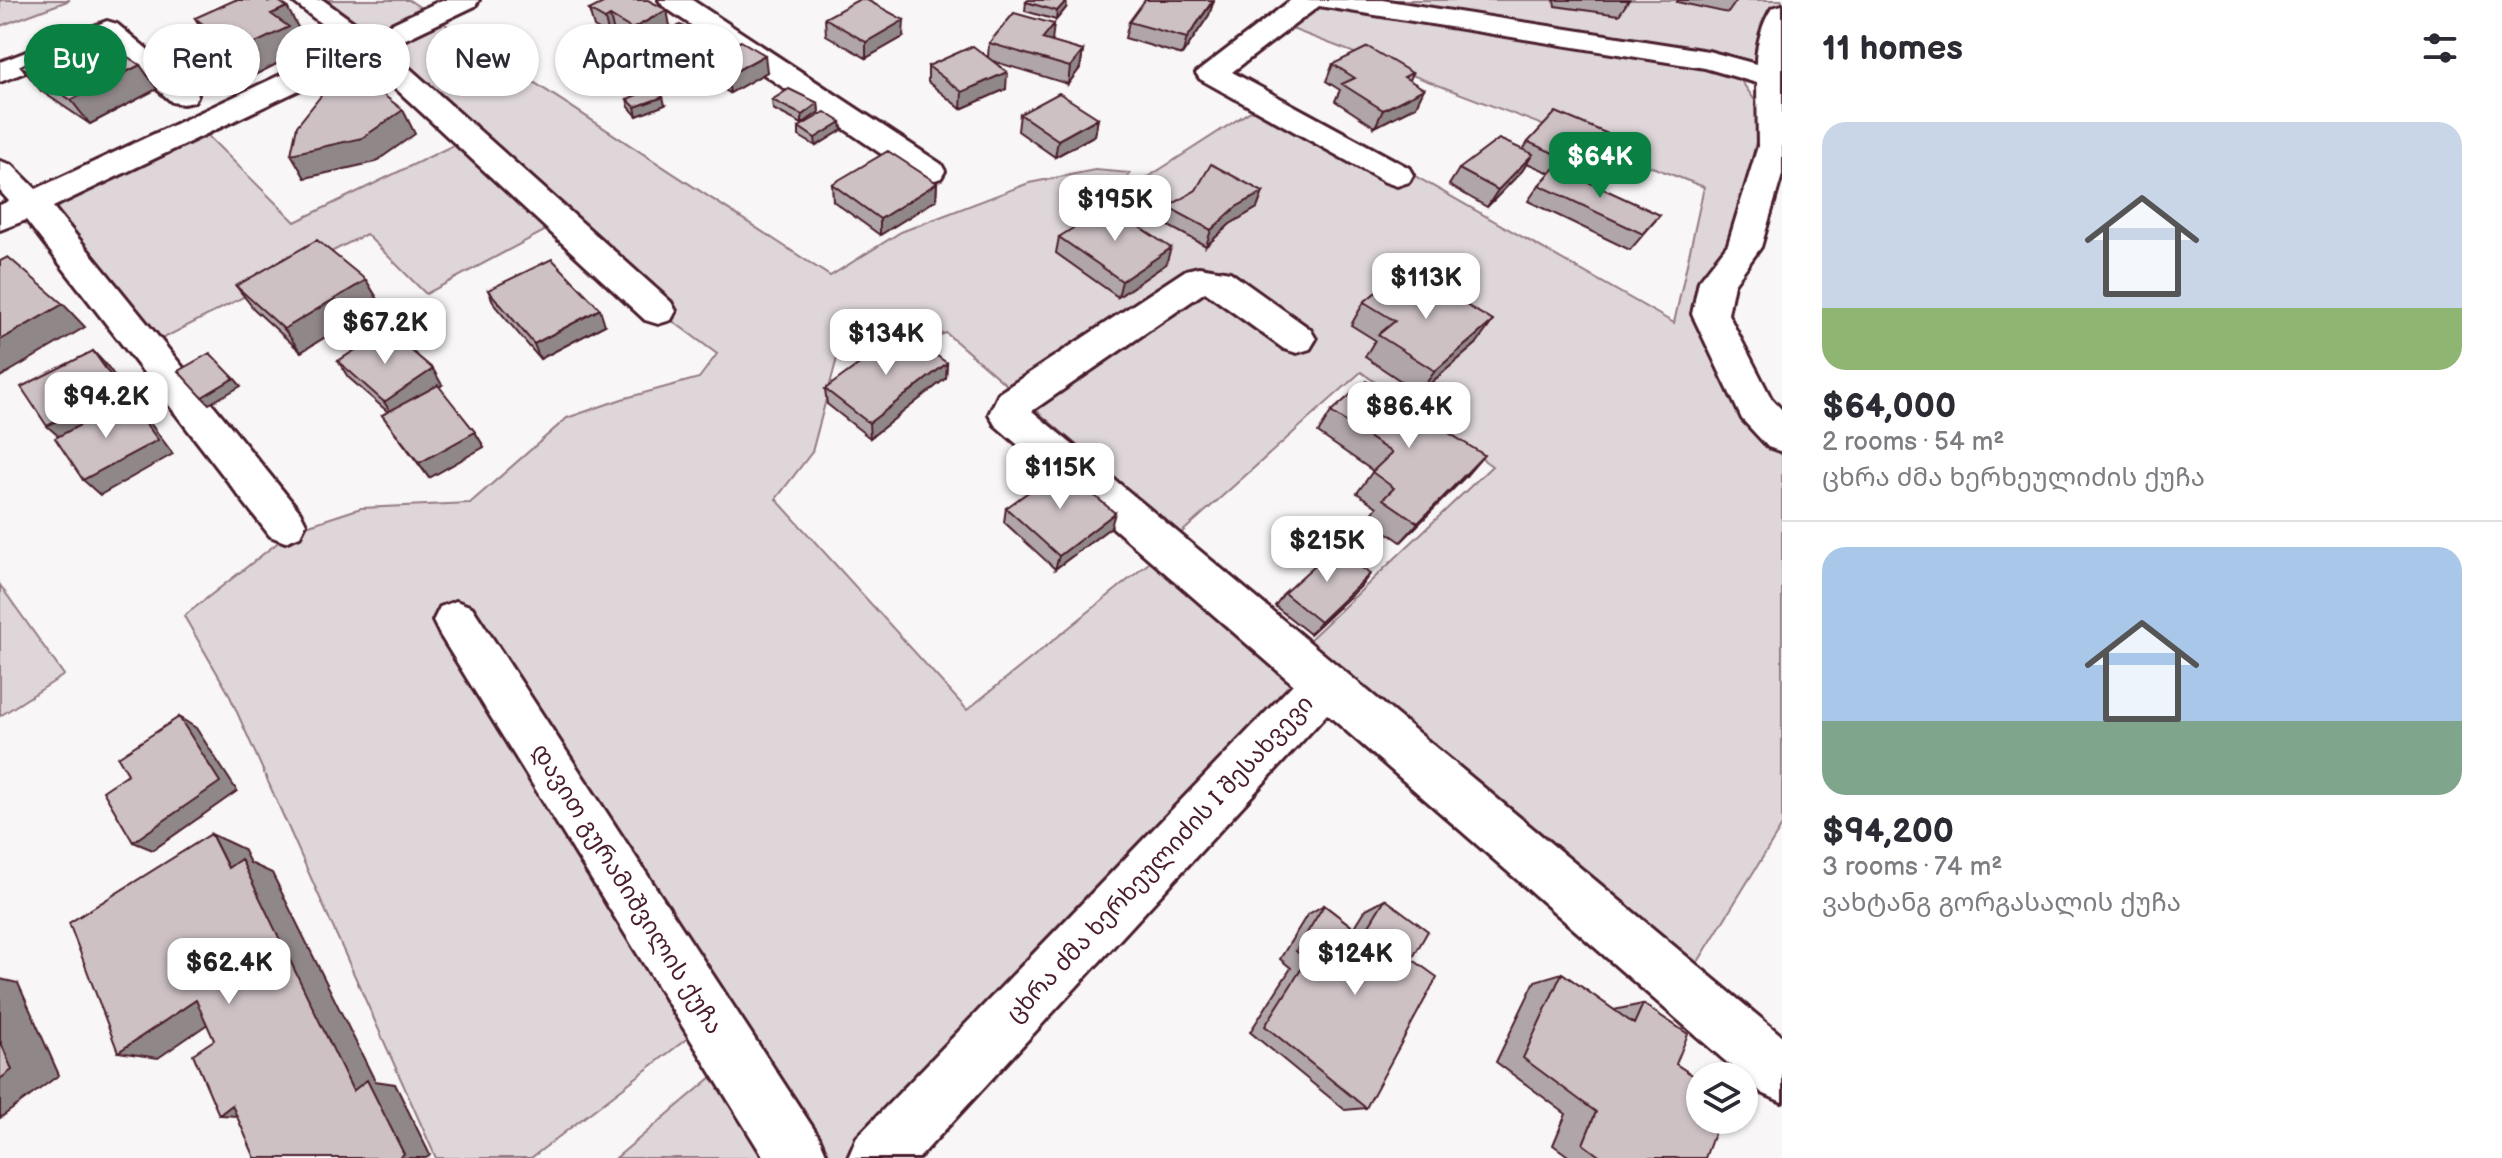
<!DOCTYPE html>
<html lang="en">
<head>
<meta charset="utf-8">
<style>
  body { margin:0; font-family:"Balsamiq Sans","Noto Sans Georgian",sans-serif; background:#f2f2f3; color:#2b2b33; height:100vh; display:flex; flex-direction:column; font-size:30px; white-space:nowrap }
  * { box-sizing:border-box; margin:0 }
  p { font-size:26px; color:#7c7c81 }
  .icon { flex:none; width:44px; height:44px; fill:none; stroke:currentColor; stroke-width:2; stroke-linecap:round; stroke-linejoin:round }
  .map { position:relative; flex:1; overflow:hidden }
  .side { display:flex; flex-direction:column; background:#fff; width:720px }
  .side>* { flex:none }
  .hud { position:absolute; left:24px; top:24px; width:760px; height:72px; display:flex; gap:16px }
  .buttons { position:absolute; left:1686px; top:1062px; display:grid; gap:16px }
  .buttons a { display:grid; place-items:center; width:72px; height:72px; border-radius:50%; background:#fff; box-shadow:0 2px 6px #0004; font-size:40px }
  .price { position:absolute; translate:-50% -68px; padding:0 18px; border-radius:16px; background:#fff; color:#222; font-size:26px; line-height:52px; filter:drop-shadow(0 2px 4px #0008) }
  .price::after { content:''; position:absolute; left:50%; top:48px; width:24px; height:18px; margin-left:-12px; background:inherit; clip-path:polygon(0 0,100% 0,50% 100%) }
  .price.on { background:#0b8043; color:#fff }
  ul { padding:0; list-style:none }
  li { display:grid; align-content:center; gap:16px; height:424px; padding:0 40px }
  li+li { border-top:2px solid #e1e1e2 }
  li span { display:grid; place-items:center; height:248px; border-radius:24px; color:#555 }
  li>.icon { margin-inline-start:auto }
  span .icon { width:144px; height:144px; fill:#fffc; stroke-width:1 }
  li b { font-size:34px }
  h2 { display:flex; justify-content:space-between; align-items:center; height:96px; padding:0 40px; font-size:34px }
  .chip { padding:0 28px; border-radius:36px; background:#fff; box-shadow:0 2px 6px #0004; font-size:28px; line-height:72px }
  .chip.on { background:#0b8043; color:#fff }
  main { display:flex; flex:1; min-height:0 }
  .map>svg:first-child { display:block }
</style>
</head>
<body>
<main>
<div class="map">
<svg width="1782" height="1158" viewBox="0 0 1782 1158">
  <rect width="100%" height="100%" fill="#f8f6f7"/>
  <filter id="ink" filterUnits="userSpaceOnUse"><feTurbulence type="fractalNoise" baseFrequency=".0125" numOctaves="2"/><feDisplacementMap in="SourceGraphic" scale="16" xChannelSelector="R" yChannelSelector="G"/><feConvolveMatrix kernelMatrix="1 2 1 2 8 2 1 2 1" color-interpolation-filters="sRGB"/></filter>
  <g filter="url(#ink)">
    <!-- green -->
    <path fill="#ded6d9" stroke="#947a82" stroke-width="2" d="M0 0H70L0 26Z
      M305 0H409L433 16 369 47Z
      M1384 0H1782V71L1708 52Z
      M1315 2 1735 72 1763 112 1733 240 1704 281 1782 448V826L1693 970 1307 642 1492 466 1361 372 1180 534 946 333 933 338 840 347 812 452 776 499 967 710 1160 554 1307 685 852 1158H829L470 606 456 621 693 1034 531 1158H436L228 692 184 616 294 530 361 508 470 503 567 418 622 399 699 378 717 354 663 314 380 46 437 19 830 276 901 232 1029 183 1095 170 1130 173 1111 201 1274 96 1674 323 1704 187 1284 26Z
      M202 130 295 222 464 140 550 228 426 294 366 234 154 343 44 204Z
      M0 585 64 675 0 716Z
      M713 1076 763 1158H616Z"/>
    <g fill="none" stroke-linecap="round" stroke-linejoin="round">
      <defs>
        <path id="minor" d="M291 0H323L370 34 442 0H479L475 6 387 48 671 302 676 311 671 320 658 324 645 320 364 59 53 207 300 512 306 524 300 536 285 542 270 536 26 220 0 230V205L9 201 0 191V161L12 165 36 189 347 44Z
          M659 0H692L941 164 945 171 941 178 929 182 917 178 663 6Z
          M1291 0H1382L1708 51 1756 64C1756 46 1762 23 1772 8L1782 5V175L1761 247 1734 284 1728 314 1771 398 1782 410V452L1768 447 1742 419 1692 314 1699 281 1728 244 1758 146 1757 83 1705 68 1319 6 1232 72 1409 168 1413 175 1409 182 1397 186 1385 182 1200 79 1196 73Z
          M107 21 117 24 194 88 198 95 194 102 183 104 172 102 103 42 0 82V62Z
          M1199 267 1230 272 1310 329 1316 339 1310 349 1297 353 1284 349 1205 292 1032 411 1782 1036V1102L1762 1093 1327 714 919 1158H848L857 1137 1293 684 995 425 989 414 999 393 1186 270Z
          M456 601 472 607 819 1137 828 1158H764L440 635 433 621 440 607Z"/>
      </defs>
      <!-- minor casing -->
      <use href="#minor" stroke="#4a1f2b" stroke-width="6"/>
      <!-- minor -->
      <use href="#minor" fill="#fff" fill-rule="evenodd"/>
    </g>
    <!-- wall -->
    <path fill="#b0a6a9" stroke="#4a1f2b" stroke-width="2" d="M1214 0 1209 15 1182 55 1125 38 1129 22Z
      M1554 0H1629L1619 15 1555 6Z
      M1678 0H1737L1728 13 1677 2Z
      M1026 2 1066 8 1056 20 1025 11Z
      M589 10 670 26 636 46 614 33 609 36 594 27Z
      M195 18 300 31 293 34 302 51 241 82 208 59 193 34 202 30Z
      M825 18 903 37 866 58 826 35Z
      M710 38 713 55 704 62 767 72 730 93 706 79 703 62 683 77 652 64 648 47Z
      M1052 41 1051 42 1083 51 1080 68 1068 84 993 61 1006 89 961 109 928 82V66L988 57 989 43Z
      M43 50H86L140 65 157 89 90 124 41 91 21 66 46 54Z
      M1333 64 1412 73 1409 80 1416 106 1375 127 1335 101 1340 90 1326 81Z
      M627 99 665 105 637 116 629 107Z
      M772 100 818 103 819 112 802 124 773 109Z
      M1020 114 1098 118 1095 135 1055 157 1018 131Z
      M841 122 842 130 816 146 799 136V127Z
      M1528 142 1596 151 1575 176 1660 215 1630 250 1528 201 1539 185 1550 173 1527 163 1522 171 1487 207 1449 185 1459 169 1523 150Z
      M937 183 936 200 880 235 833 201 832 184Z
      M1263 192 1257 208 1230 224 1206 246 1163 223 1168 207Z
      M1059 237 1166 264 1118 297 1056 253Z
      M366 280 380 303 301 352 254 309 236 286Z
      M488 290 605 325 540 359 495 306Z
      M1364 302 1476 344 1419 393 1365 357 1375 340 1351 325Z
      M338 361 442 385 439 387 475 432 484 447 429 478 382 415 388 412 348 377Z
      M947 363 946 378 870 438 827 404 825 389Z
      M1331 412 1466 476 1401 542 1368 519 1377 507 1357 493 1373 471 1318 433Z
      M1006 508 1111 527 1055 569 1004 522Z
      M1370 574 1360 587 1310 634 1275 606 1284 593Z
      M1385 899 1412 959 1366 1108 1345 1110 1250 1032 1291 968 1280 959 1307 915 1324 905 1354 928 1366 909Z
      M1562 973 1614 1010 1643 1004 1676 1064 1705 1158H1571L1553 1145 1566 1114 1496 1062 1535 981Z"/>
    <!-- shaded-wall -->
    <path fill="#908789" stroke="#4a1f2b" stroke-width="2" d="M1067 0 1066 8 1056 20 1057 11Z
      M1214 0 1209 15 1182 55 1187 38Z
      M287 7 300 31 293 34 302 51 241 82 226 57 271 14Z
      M667 10 670 26 636 46 632 29Z
      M610 16 614 33 609 36 605 19Z
      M904 20 903 37 866 58V42Z
      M1054 24 1052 41 1040 56 1042 39Z
      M710 38 713 55 683 77 679 60Z
      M1083 51 1080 68 1068 84 1070 67Z
      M765 55 767 72 730 93 727 76Z
      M140 65 157 89 90 124 71 100Z
      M1007 72 1006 89 961 109 962 92Z
      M1424 89 1416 106 1375 127 1383 110Z
      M663 97 665 105 637 116 635 107Z
      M818 103 819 112 802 124V115Z
      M403 110 415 134 375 162 305 178 291 154Z
      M1098 118 1095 135 1055 157 1058 140Z
      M841 122 842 130 816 146 815 138Z
      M1608 134 1596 151 1570 182 1581 165Z
      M1533 154 1522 171 1487 207 1498 190Z
      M937 183 936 200 880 235V219Z
      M1263 192 1257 208 1230 224 1206 246 1211 230 1236 207Z
      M1171 248 1166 264 1118 297 1122 281Z
      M366 280 380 303 301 352 284 329Z
      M63 304 85 327 0 377V340Z
      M600 309 605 325 540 359 534 344Z
      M1493 321 1476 344 1419 393 1435 371Z
      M93 351 108 367 135 404 133 405 144 415 173 454 100 495 83 480 64 441 47 426Z
      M947 363 946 378 870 438 869 423Z
      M433 369 442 385 394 417 384 402Z
      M234 378 241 386 209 404 202 397Z
      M475 432 484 447 429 478 419 463Z
      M1484 455 1466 476 1401 542 1418 523Z
      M1115 513 1111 527 1055 569 1059 556Z
      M1370 574 1360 587 1310 634 1320 622Z
      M179 717 196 728 237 791 153 850 133 842Z
      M211 834 243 849 250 863 272 873 375 1081 395 1084 430 1155 426 1158H399L353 1091 228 868Z
      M0 979 18 983 59 1075 0 1118Z
      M196 1000 231 1008 158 1058 118 1052Z
      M232 1105 255 1117 219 1115Z"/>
    <!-- building -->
    <path fill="#cdc1c4" stroke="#4a1f2b" stroke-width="2" d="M235 0H266L269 2 277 0 287 7 271 14 289 27 226 57 193 34 208 28 195 18Z
      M609 0H648L667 10 632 29 610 16 605 19 589 10Z
      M858 0H867L904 20 866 42 825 18Z
      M1028 0H1067L1057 11 1026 2Z
      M1145 0H1213L1187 38 1129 22Z
      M1014 13 1054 24 1042 39 1083 51 1070 67 989 43Z
      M680 25 710 38 679 60 648 47Z
      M66 39 86 50 103 41 140 65 71 100 21 66 48 53 43 50Z
      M741 41 765 55 727 76 703 62Z
      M973 46 1007 72 962 92 928 66Z
      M1368 47 1412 73 1404 77 1424 89 1383 110 1342 84 1355 78 1333 64Z
      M364 80 403 110 362 138 291 154 297 126 324 92Z
      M654 88 663 97 635 107 627 99Z
      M789 89 818 103 802 115 772 100Z
      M1059 93 1098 118 1058 140 1020 114Z
      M825 112 841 122 815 138 799 127Z
      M1556 112 1608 134 1581 165 1528 142Z
      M1499 139 1533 154 1498 190 1459 169Z
      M888 151 937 183 880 219 832 184Z
      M1211 164 1263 192 1236 207 1211 230 1168 207 1196 190Z
      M1556 167 1660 215 1643 234 1539 185Z
      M1108 206 1171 248 1122 281 1059 237Z
      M317 240 366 280 284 329 236 286Z
      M8 257 63 304 0 340V261Z
      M552 259 600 309 534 344 488 290Z
      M1398 274 1429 294 1437 288 1493 321 1435 371 1378 335 1395 321 1364 302Z
      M387 330 433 369 384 402 338 361Z
      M903 332 947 363 869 423 825 389Z
      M93 351 120 389 47 426 21 387Z
      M210 353 234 378 202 397 178 371Z
      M1366 381 1484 455 1418 523 1383 499 1394 488 1372 472 1392 453 1331 412Z
      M438 385 475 432 419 463 382 415Z
      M128 400 158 440 83 480 55 438Z
      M1062 468 1115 513 1059 556 1006 508Z
      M1335 547 1370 574 1320 622 1284 593Z
      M179 717 220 782 133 842 103 791 128 774 118 757Z
      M211 834 228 868 241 859 353 1091 367 1080 404 1154 399 1158H255L232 1105 219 1115 193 1054 214 1040 196 1000 118 1052 69 923Z
      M1385 899 1428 931 1412 959 1437 977 1366 1108 1265 1026 1307 960 1296 951 1324 905 1363 935Z
      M1562 973 1634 1024 1643 1004 1688 1034 1676 1064 1700 1080V1120H1719L1705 1158H1602L1583 1144 1596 1112 1523 1058Z
      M0 1040 12 1070 0 1079Z"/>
  </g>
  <g text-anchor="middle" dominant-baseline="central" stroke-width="6" stroke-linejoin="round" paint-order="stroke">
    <!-- street labels -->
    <g font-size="24" fill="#4a1f2b" stroke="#fff">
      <text transform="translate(1160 859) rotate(-47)">ცხრა ძმა ხერხეულიძის I შესახვევი</text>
      <text transform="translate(627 889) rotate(58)">დავით გურამიშვილის ქუჩა</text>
    </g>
  </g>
</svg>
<div class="buttons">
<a><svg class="icon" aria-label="layers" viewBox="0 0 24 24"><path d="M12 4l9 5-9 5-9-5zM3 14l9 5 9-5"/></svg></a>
</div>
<b class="price on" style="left:1600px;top:200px">$64K</b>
<b class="price" style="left:1115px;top:243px">$195K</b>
<b class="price" style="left:1426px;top:321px">$113K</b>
<b class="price" style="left:385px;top:366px">$67.2K</b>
<b class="price" style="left:886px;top:377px">$134K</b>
<b class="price" style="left:106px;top:440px">$94.2K</b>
<b class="price" style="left:1409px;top:450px">$86.4K</b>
<b class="price" style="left:1060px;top:511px">$115K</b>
<b class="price" style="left:1327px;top:584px">$215K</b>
<b class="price" style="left:1355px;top:997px">$124K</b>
<b class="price" style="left:229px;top:1006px">$62.4K</b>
<div class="hud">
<a class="chip on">Buy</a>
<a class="chip">Rent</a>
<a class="chip">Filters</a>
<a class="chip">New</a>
<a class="chip">Apartment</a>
</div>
</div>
<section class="side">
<h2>11 homes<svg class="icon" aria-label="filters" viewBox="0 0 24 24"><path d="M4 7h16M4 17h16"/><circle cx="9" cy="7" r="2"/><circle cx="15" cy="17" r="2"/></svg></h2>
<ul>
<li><span style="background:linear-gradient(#c9d6e8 75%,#8fb573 0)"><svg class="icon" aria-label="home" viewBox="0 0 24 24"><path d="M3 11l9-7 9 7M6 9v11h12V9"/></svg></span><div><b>$64,000</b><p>2 rooms · 54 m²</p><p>ცხრა ძმა ხერხეულიძის ქუჩა</p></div></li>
<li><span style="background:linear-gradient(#a9c7e8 70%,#7fa58c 0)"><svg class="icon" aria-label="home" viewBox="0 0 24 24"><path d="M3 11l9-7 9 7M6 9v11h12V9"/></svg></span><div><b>$94,200</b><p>3 rooms · 74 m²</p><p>ვახტანგ გორგასალის ქუჩა</p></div></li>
</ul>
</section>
</main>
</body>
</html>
